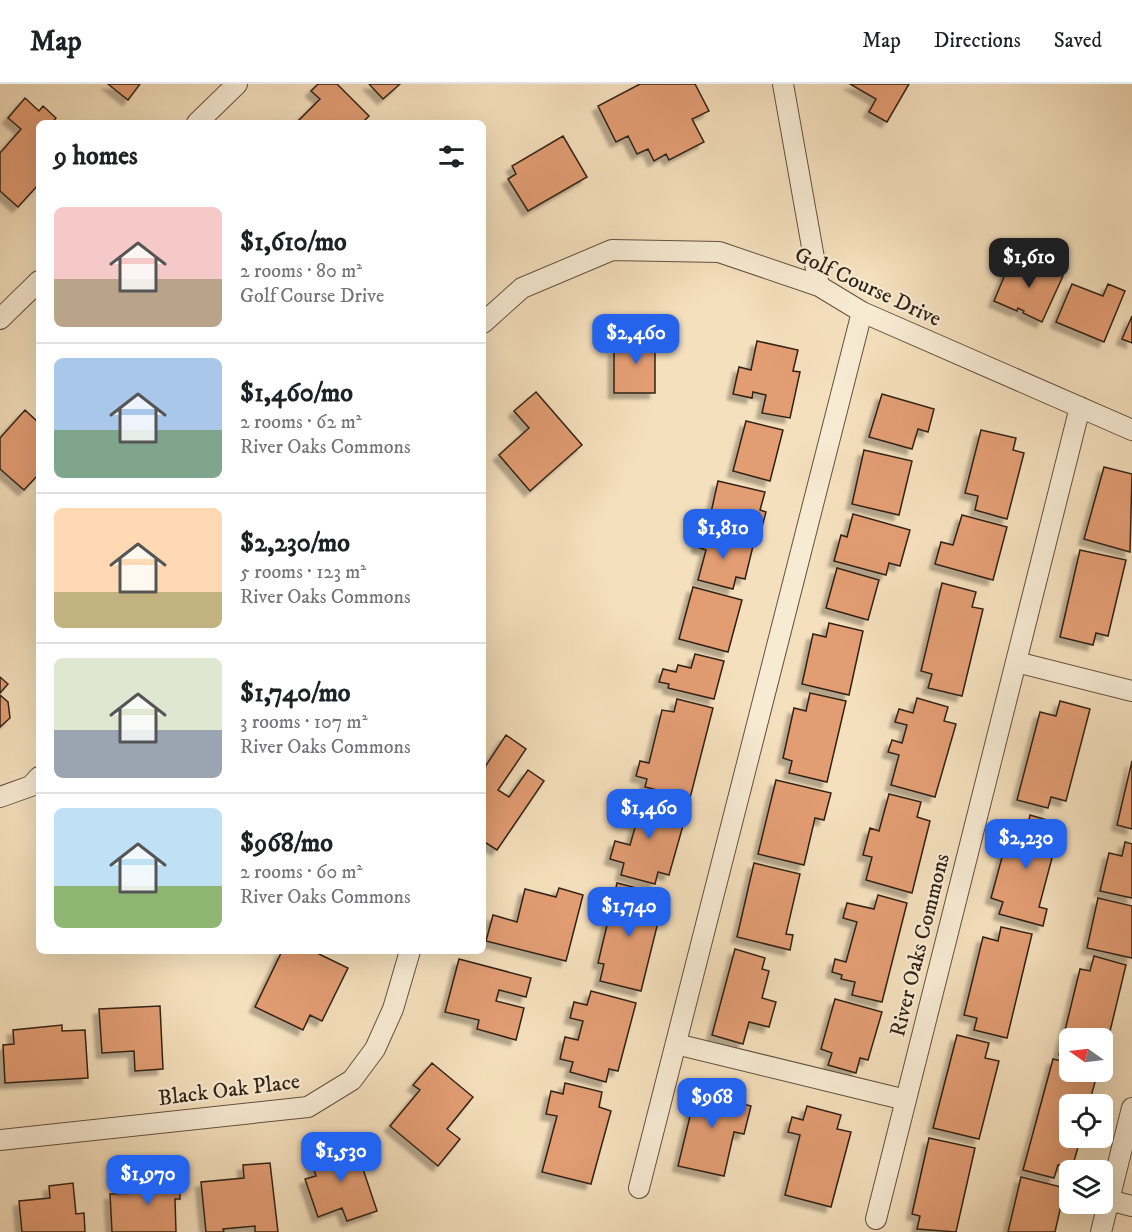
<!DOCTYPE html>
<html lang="en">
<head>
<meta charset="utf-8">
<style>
  body { margin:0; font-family:"IM FELL DW Pica",serif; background:#f2f2f2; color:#202124; height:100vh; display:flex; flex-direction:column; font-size:22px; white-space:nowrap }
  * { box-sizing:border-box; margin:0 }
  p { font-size:20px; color:#757577 }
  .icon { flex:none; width:33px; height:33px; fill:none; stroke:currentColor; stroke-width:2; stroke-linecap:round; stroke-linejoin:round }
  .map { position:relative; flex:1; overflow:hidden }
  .sheet { position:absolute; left:36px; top:36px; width:450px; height:834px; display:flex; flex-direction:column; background:#fff; border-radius:9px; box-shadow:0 6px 24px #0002 }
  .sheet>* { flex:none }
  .needle { width:39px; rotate:284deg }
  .fabs { position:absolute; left:1059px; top:944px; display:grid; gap:12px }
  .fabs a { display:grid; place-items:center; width:54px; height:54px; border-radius:9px; background:#fff; box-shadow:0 6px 24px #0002; font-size:30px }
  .price { position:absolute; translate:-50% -51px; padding:0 14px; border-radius:12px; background:#2563eb; color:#fff; font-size:20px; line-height:39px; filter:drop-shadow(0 2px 3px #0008) }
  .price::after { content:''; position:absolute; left:50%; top:36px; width:18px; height:14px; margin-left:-9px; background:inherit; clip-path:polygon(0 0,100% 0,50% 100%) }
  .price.on { background:#222; color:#fff }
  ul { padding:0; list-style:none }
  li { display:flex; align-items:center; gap:18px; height:150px; padding:0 18px }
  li+li { border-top:2px solid #e0e0e0 }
  li span { display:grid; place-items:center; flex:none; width:168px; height:120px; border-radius:9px; color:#555 }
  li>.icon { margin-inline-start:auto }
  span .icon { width:72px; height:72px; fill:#fffc; stroke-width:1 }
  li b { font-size:26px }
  h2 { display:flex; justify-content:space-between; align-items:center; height:72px; padding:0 18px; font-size:26px }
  header { display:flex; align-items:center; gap:36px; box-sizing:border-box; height:84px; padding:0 30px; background:#fff; border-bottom:2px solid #e0e0e0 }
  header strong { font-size:28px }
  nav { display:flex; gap:33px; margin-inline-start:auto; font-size:21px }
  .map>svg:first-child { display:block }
</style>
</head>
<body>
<header>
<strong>Map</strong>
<nav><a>Map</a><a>Directions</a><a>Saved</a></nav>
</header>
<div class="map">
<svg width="1132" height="1148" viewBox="0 0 1132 1148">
  <defs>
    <filter id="shadow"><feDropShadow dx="-5.5" dy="5.5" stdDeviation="1.5" flood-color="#0004"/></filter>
  </defs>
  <rect width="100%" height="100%" fill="#f5e0bd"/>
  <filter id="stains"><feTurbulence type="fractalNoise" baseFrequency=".00333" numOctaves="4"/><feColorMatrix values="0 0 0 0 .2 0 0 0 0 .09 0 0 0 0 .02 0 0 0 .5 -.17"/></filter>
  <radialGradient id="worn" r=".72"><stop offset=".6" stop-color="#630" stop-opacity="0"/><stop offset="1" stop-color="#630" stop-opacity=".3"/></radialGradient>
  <!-- building -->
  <path fill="#e39d73" stroke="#322115" stroke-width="1.5" filter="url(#shadow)" d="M108 0H140L128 16Z
    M318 0H337L369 32 362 39H296L320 15 311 7Z
    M369 0H400L383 15Z
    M640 0H695L709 27 692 35 704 58 669 76 666 70 654 77 648 65 637 70 628 52 616 58 598 22Z
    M850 0H909L887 38 869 28 876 15Z
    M25 14 39 27 43 22 56 34 52 39H39V100L18 123 0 107V69L21 45 8 34Z
    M563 52 587 93 528 127 508 95 516 90 512 82Z
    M1024 175 1063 192 1042 238 1023 229 1024 227 1018 224 1017 227 994 217 1011 176 1022 181Z
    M1072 200 1103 212 1108 200 1125 207 1104 258 1056 238Z
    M1132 232V259L1122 255Z
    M627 248H655V309H614V265H627Z
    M757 257 798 266 793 287 800 288 790 334 762 329 766 311 753 308 752 314 733 310 739 283 751 286Z
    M536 308 582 361 530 407 499 371 529 344 514 327Z
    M882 310 934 325 928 348 918 345 912 365 869 353Z
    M25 326 39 339V390L24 406 0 385V354Z
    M746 337 783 346 770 397 733 387Z
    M981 346 1016 354 1013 366 1024 369 1007 435 975 426 978 412 965 409Z
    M864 366 912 377 899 431 852 420Z
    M1104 383 1132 390 1130 468 1084 455Z
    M718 397 765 408 760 426 766 428 759 454 708 442Z
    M853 430 910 446 900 482 889 479 886 491 834 477 841 451 847 453Z
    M962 431 1007 443 993 496 935 480 941 458 953 461Z
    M701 448 753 462 745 495 736 493 733 505 698 496 706 466 697 463Z
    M1080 466 1126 476 1108 552 1096 549 1093 561 1060 553Z
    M837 484 879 496 868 536 826 524Z
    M942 499 976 508 972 523 983 525 962 612 928 604 932 590 921 587Z
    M693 503 742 516 728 568 679 555Z
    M829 539 863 547 849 611 802 600 813 550 826 553Z
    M695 570 724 577 714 615 668 604 669 600 659 598 663 585 676 588 678 581 691 584Z
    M0 593 8 600 0 609Z
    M810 609 846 617 827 698 789 689 792 677 783 674 794 624 806 627Z
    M0 611 8 618 10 634 0 643Z
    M917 614 948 623 944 637 956 640 935 713 891 701 899 671 888 668 892 656 902 659 907 641 895 638 899 625 913 629Z
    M677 615 713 624 690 714 645 703 647 695 636 692 640 677 649 679 662 626 674 628Z
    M1060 617 1090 625 1066 717 1051 713 1048 724 1017 716 1040 628 1056 632Z
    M506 651 526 665 498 706 509 713 528 686 544 697 497 766 483 757V686Z
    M1132 677V745L1117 741Z
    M776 696 831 709 824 736 815 734 804 781 758 770Z
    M889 710 921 718 917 733 930 737 912 809 866 796 872 773 863 771 870 744 879 747Z
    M642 711 675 720 671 735 684 738 669 791 658 788 655 800 621 791 624 779 610 775 615 757 630 761 636 740 622 737 626 721 639 725Z
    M1030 731 1061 740 1039 823 1047 825 1043 842 999 830 1003 818 991 814 1011 740 1027 745Z
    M1125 758 1132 760V814L1100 807 1109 769 1122 772Z
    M754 779 800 790 786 850 793 851 790 866 737 853Z
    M617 799 653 808 649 823 661 826 641 907 600 897 604 880 598 879Z
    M559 804 583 811 566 877 486 857 493 831 517 838 525 805 556 813Z
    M878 811 907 819 882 918 852 911 855 898 841 895 842 891 832 888 835 875 846 878 857 838 843 834 847 819 874 825Z
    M1098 814 1132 822V874L1087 864Z
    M1001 843 1032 850 1007 954 974 946 977 934 964 931 983 853 998 857Z
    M735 865 765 874 762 885 769 887 762 914 776 918 769 943 749 938 743 960 712 951Z
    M282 867H320L319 870 348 884 322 937 310 931 303 946 255 923Z
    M1094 872 1126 881 1105 968 1102 954H1070V974L1059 971 1080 885 1090 887Z
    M459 875 531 894 526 913 499 906 496 917 524 924 516 956 477 945 479 936 445 928Z
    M591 907 636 919 618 987 609 985 606 998 570 988 573 978 560 975 565 953 578 956 583 937 570 934 574 918 587 921Z
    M835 915 882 928 868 976 860 974 856 989 828 981 832 969 821 965Z
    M160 922 163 985 135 987 134 967 102 969 99 925Z
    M62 941V947L85 946 88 994 5 999 3 961 14 960 13 946Z
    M957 951 989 959 985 974 999 977 979 1055 933 1044Z
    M1053 975 1070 979V987H1098L1089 1020H1070V1053H1081L1072 1084 1058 1081 1054 1094 1023 1086Z
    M432 979 473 1013 447 1045 460 1055 438 1082 390 1042 420 1006 413 1001Z
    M699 995 728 1002 725 1015 751 1022 744 1050 734 1048 724 1092 678 1082Z
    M565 999 602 1008 599 1023 611 1027 591 1100 542 1088 557 1032 546 1030 551 1007 563 1010Z
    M807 1022 841 1031 837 1045 851 1048 831 1123 785 1111 800 1051 788 1048 792 1033 803 1036Z
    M929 1054 975 1064 956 1148 917 1145 920 1132 912 1130Z
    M353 1055 377 1127 347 1137 342 1124 318 1133 305 1095 316 1092 311 1077 325 1072 323 1065Z
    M270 1079 278 1148H255V1142L223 1145 224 1148H206L201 1098 244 1094 243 1081Z
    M179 1088 180 1115H175L176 1148H112L110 1110 142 1109 141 1090Z
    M1021 1093 1065 1104 1055 1148H1008Z
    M73 1099 76 1130 84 1129 85 1148H22L19 1117 50 1114 49 1102Z"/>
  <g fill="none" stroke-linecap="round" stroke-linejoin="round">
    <defs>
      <path id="street" d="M783 0 819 202
        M197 39 237 0
        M0 235 39 197
        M483 239 522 204 612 166 719 168 819 202 862 228 1132 346
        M1016 578 1132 607
        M0 713 31 702 39 693
        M676 960 906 1016
        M0 1056 308 1023 352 996 375 965 393 925 410 867
        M639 1104 862 228
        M1109 1116 1132 1122
        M876 1135 1080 323
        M1101 1148 1132 1024"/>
    </defs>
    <!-- street casing -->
    <use href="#street" stroke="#63513f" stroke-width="22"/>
    <!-- street -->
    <use href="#street" stroke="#f8ebd4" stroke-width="20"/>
  </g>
  <g text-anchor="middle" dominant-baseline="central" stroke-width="4.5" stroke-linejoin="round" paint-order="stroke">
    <!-- street labels -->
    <g font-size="22" fill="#322115" stroke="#f8ebd4">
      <text transform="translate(868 203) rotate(25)">Golf Course Drive</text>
      <text transform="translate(920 861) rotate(-76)">River Oaks Commons</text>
      <text transform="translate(229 1006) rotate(-7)">Black Oak Place</text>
    </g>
  </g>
  <rect width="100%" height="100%" filter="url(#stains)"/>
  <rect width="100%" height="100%" fill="url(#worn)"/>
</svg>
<div class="fabs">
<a><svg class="needle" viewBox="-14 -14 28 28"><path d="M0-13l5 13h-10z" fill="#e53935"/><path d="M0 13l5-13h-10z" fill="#757577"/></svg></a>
<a><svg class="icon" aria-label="locate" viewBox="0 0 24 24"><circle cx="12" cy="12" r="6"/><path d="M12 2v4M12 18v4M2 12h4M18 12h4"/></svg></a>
<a><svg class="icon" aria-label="layers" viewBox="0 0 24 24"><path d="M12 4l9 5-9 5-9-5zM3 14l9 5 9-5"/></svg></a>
</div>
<b class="price on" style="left:1029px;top:205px">$1,610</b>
<b class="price" style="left:636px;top:281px">$2,460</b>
<b class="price" style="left:723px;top:476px">$1,810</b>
<b class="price" style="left:649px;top:756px">$1,460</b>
<b class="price" style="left:1026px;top:786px">$2,230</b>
<b class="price" style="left:629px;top:854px">$1,740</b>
<b class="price" style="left:712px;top:1045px">$968</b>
<b class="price" style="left:341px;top:1099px">$1,530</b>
<b class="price" style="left:148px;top:1122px">$1,970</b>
<section class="sheet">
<h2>9 homes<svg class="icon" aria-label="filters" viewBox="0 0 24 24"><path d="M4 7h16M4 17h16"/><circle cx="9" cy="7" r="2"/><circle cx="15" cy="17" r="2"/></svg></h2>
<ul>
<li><span style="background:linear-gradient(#f6c9c9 60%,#b9a48a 0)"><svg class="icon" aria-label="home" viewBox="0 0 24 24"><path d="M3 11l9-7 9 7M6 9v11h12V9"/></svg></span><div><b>$1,610/mo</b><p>2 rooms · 80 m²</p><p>Golf Course Drive</p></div></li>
<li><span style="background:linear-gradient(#a9c7e8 60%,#7fa58c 0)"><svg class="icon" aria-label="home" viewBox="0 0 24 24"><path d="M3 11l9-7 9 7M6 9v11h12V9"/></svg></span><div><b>$1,460/mo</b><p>2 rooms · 62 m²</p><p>River Oaks Commons</p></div></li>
<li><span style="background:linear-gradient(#ffd9b3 70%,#c2b280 0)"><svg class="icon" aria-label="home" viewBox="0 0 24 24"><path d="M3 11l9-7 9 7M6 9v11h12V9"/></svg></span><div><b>$2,230/mo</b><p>5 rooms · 123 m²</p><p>River Oaks Commons</p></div></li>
<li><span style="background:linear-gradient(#dfe7d0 60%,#9aa5b1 0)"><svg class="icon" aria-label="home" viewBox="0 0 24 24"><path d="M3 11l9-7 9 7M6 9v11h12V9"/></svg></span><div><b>$1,740/mo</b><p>3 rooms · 107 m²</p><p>River Oaks Commons</p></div></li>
<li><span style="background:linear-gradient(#bfe0f5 65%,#8fb573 0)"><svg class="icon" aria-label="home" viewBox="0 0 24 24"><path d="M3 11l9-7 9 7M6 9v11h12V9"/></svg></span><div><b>$968/mo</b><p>2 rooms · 60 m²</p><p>River Oaks Commons</p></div></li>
</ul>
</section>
</div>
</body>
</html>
